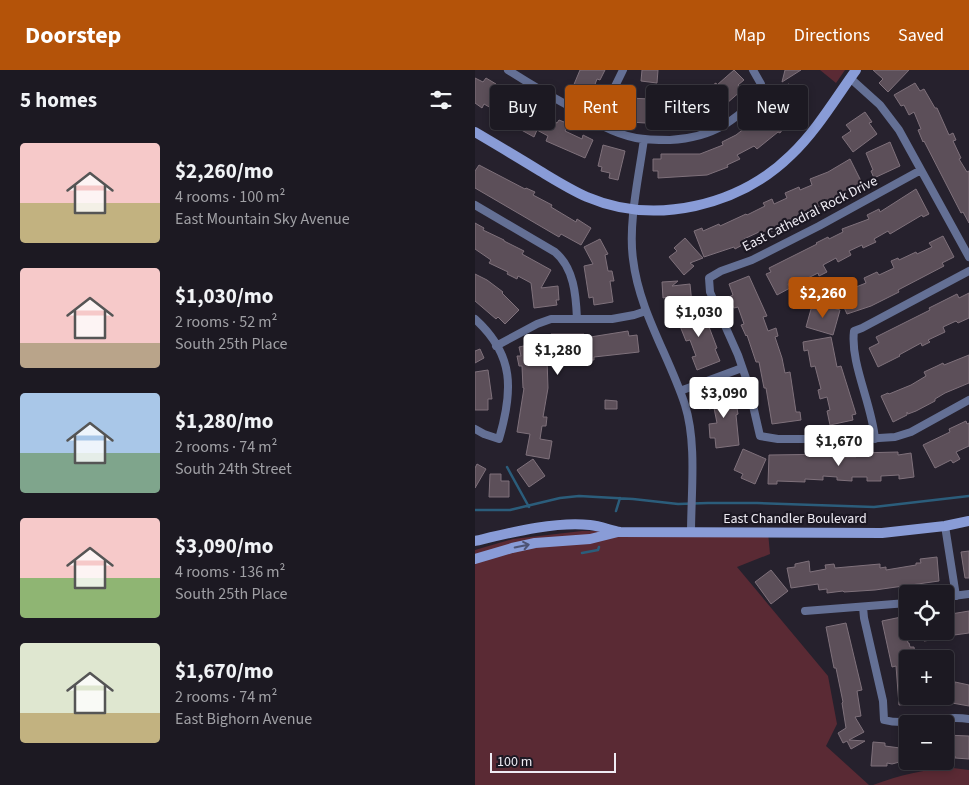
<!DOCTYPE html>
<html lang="en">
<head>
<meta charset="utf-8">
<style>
  body { margin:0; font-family:"Source Sans 3",sans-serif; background:#29262f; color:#f1f3f6; height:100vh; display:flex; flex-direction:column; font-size:19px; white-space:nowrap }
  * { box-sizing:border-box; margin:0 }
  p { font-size:16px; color:#a0a0a5 }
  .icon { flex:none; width:28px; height:28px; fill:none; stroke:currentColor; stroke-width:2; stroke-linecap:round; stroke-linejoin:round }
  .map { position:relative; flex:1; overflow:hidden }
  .details { display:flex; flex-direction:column; background:#1c1922; width:475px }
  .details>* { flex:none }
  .top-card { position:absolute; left:15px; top:15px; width:404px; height:45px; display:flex; gap:10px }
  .fabs { position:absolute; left:424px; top:515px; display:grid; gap:10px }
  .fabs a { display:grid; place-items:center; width:55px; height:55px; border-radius:5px; background:#1c1922; box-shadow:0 2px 8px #0003,0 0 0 1px #3a3840; font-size:25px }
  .scale { position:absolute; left:15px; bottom:12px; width:126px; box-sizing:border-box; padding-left:5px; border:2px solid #efecf4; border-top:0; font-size:14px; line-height:18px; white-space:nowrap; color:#efecf4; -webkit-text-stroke:4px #1c1823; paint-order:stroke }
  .price { position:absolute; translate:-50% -42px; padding:0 11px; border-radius:5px; background:#fff; color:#222; font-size:16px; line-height:32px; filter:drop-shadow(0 1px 2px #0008) }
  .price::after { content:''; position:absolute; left:50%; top:30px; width:15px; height:11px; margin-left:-8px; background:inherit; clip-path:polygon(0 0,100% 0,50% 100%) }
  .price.selected { background:#b45309; color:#fff }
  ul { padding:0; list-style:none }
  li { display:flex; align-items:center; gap:15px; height:125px; padding:0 20px }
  li span { display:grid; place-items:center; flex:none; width:140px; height:100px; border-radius:5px; color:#555 }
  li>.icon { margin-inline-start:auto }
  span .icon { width:60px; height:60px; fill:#fffc; stroke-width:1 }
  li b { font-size:21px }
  h2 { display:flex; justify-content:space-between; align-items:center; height:60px; padding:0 20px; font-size:21px }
  .pill { padding:0 18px; border-radius:5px; background:#1c1922; box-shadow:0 2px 8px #0003,0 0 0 1px #3a3840; font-size:18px; line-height:45px }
  .pill.selected { background:#b45309; color:#fff }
  header { display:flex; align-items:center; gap:30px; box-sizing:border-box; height:70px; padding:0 25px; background:#b45309; color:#fff }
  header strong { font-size:24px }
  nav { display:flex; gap:28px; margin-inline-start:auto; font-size:18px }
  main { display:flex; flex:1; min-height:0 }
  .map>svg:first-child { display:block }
</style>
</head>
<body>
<header>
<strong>Doorstep</strong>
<nav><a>Map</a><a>Directions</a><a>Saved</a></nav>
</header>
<main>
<section class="details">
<h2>5 homes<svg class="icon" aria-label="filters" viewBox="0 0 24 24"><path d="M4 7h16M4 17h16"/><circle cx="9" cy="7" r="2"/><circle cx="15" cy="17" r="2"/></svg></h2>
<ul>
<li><span style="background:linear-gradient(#f6c9c9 60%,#c2b280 0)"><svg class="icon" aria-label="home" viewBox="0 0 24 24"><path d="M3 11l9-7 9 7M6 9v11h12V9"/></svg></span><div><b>$2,260/mo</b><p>4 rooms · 100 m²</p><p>East Mountain Sky Avenue</p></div></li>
<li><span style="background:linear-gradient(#f6c9c9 75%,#b9a48a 0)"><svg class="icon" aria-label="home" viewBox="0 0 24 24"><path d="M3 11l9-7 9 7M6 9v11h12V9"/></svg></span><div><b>$1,030/mo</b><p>2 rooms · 52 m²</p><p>South 25th Place</p></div></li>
<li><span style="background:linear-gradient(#a9c7e8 60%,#7fa58c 0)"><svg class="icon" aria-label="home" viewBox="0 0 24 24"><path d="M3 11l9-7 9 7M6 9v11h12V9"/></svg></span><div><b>$1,280/mo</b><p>2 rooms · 74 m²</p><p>South 24th Street</p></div></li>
<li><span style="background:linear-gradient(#f6c9c9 60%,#8fb573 0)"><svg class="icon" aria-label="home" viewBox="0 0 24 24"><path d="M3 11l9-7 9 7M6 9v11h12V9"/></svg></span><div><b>$3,090/mo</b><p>4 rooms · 136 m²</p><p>South 25th Place</p></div></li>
<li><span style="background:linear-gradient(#dfe7d0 70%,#c2b280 0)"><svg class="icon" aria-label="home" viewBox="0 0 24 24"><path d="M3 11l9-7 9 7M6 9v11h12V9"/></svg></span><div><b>$1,670/mo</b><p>2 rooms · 74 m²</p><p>East Bighorn Avenue</p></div></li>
</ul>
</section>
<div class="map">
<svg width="494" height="715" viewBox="0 0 494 715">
  <rect width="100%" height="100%" fill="#26212d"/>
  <!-- green -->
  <path fill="#5a2a34" d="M345 0H370L361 13Z
    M107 461 293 462 295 484 262 497 353 606 362 654 351 676 394 715H0V480L38 469Z
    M478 698 494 700V715H398C425 705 449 699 478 698Z"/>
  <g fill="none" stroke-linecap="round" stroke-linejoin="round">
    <!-- stream -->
    <path stroke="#2b5d7b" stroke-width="2.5" d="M32 397 54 437
      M0 440H35L85 428 104 426 158 429 203 434 233 433H282L399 437 494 426
      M141 441 145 428
      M107 483 123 480 124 477"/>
  </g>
  <!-- building -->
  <path fill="#5c4f59" stroke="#7f717b" d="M105 0H130L125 10 122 9 116 25 109 22 107 28 95 24Z
    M167 0H183L182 13 166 11Z
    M259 0 269 10 263 15 267 20 251 34 235 43 223 24 241 13 242 15Z
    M310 0H326L307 12Z
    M398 0H434L413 22 404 13 408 9Z
    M0 8 8 12 11 8 21 14 18 19 34 28 37 23 47 29 44 34 59 42 61 37 72 43 69 47 82 53 84 50 94 54 90 61 107 69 108 65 118 70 110 88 71 71 73 66 62 60 59 67 23 47 25 43 9 34 7 38 0 33Z
    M440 13 445 21 449 19 460 38H462L474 65 478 63 481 70 478 71 486 88 484 89 492 102 494 101V153L488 142 486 143 449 71 448 72 443 60 446 59 439 42 434 45 429 35 426 36 419 25Z
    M313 14 332 20 327 39 323 38 305 63 303 62 282 79 279 76 262 85 265 89 252 95 253 97 232 105 183 108V101H178V89H186V84H225L248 75 247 72 261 65 275 54 276 55 291 42 289 40 296 31 301 34 305 20 319 24Z
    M154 28 195 30V37L220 32 224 50 212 53 211 48 199 50H186V54L155 52V45H148V34H154Z
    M390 42 397 52 394 53 402 64 378 82 367 67 376 61 371 55Z
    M415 72 425 96 399 108 396 101 398 100 391 83Z
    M128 75 150 81 143 110 134 108 135 103 126 101 127 97 123 96Z
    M375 89 387 113 376 118 377 120 350 132 351 134 324 144 325 147 286 167 284 162 269 169 271 173 260 179 259 177 229 187 219 161 227 158 228 161 244 154 245 156 271 144 272 145 290 136 288 133 297 129 299 134 312 128 310 123 324 117 325 120 337 115 335 109 353 102Z
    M4 95 50 119 51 118 60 122 58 125 77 135 76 137 101 152 102 149 116 158 106 175 86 164 84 167 0 118V101Z
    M441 119 454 144 448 147 447 145 415 164 413 161 399 169 401 172 388 178 387 175 374 181 376 185 363 192 361 188 348 195 352 202 344 206 343 203 327 211 326 208 313 214 315 218 302 225 291 204 296 202 294 198 342 174 341 173 353 167 354 169 368 162 367 159 394 149 392 145 404 139 405 142Z
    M0 153 9 158 8 160 29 170V171L49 181 47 184 76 200 66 218 83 216 84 230H81L82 235 59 238 56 213 43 206 42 209 32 204 33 202 14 193 16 190 0 179Z
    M468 166 479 187 467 193 469 196 423 220 424 222 396 236 372 244 362 222 375 217 376 219 391 213 389 208 402 202 404 205 419 198 416 191 423 188 424 190 441 182 442 184 457 177 454 173Z
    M210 168 228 188 215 193 219 196 209 205 194 187 202 181 199 178Z
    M125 169 133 184 130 185 133 201H137L139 211H135L138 232 119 235 118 227 114 228 109 196 118 194 109 177Z
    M0 204 12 210 28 222 27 223 44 240 30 254 23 247 21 249 0 231Z
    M274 206 292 246 288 247 293 261 301 258 303 266 300 267 307 288 310 303 315 302 321 342H325L326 350 297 354 291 318H289L284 292H281L272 265 271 266 266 255 269 254 263 237 259 238 254 227 258 225 254 214Z
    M203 211 197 216 215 214 217 234 194 237 193 227 188 228 187 212Z
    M494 223V248L483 253 481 251 468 257 470 262 453 270 455 272 447 276 446 273 424 285 425 286 403 297 394 278 404 273 401 267 455 240 454 238 482 224 484 228Z
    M338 232 365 240 358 265 331 257Z
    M225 239 229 249H231L242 278 240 279 245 291 222 300 217 287 221 286 215 270 211 271 205 256 202 257 198 249Z
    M153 261 154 266 162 265 164 282 119 287V290H110L109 288 88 290V287L72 289 73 318 68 347H72L71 356H67L65 369 77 371 74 389 51 385 55 364 42 362 49 318H48L47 296H44L42 286H46L44 277 76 270V264H109V268Z
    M356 267 362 297 366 296 381 344 377 345 378 350 355 355 352 341 355 340 352 327 345 329 343 320 346 319 340 296 336 297 333 280 329 281 328 272Z
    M5 279 9 288 0 293V281Z
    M494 285V313L470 323 460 329V331L441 341 433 344 432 342V345L418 352 406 326 413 323 414 324 436 315 451 306 449 302 462 296 468 293 469 295Z
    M13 300 17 329H13V340H0V302Z
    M256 320 258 332H261L263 344 261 345 264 375 241 378 240 368H235L234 354 242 353 239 338 234 339 232 324Z
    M130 330 142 331V339H130Z
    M491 351 492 354 494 353V376L481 382 485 389 478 393 476 390 460 398 448 375 475 362 474 359Z
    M268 379 291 389 280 414 266 408 268 404 259 400Z
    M423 382V385L436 383 439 407 424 409V405L406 406V411H392V407H377V411L362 410V407L348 406V410L330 409V412L302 411V414H293L294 385 365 384 364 387H381L382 383Z
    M58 389 70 406 54 417 42 400Z
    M2 394 11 399 0 418V398Z
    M15 404H26V411H34V427H14Z
    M494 481V508H490L486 482Z
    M462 487 464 511 400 520 369 522 368 521 352 523V519L344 520 343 514 316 518 312 498 320 497V494L334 491 335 502 351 499 350 495 359 494 360 498 405 494V498L411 497V500L441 495V493H446L445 489Z
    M296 500 313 521 296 534 280 512Z
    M494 541V563L472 566 470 545Z
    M431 546 432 553 429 554 433 573H434L435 577H439L440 584H437L438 589H432L434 634 424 635 421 596 417 597 407 551Z
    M371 553 387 620 382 621 386 646 380 647 389 662 374 670 390 671 376 679 372 671 368 673 363 663 371 658 367 633 368 632 361 598H359L351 557Z
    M447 561H468L469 568 449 571Z
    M480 612 494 615V636L477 633Z
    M470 665 494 666V689L480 688V686H470Z
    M432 668V690L417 694 412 693V696H396L398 672 410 673V676L425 678 424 670Z"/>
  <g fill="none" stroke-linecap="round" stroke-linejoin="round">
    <!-- street -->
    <path stroke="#647095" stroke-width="8" d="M33 0C52 12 72 24 92 35 113 48 135 63 161 68 172 70 183 70 195 70 215 69 232 65 249 55 265 45 282 32 286 14L278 0
      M375 8 405 35 424 60 494 187
      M122 53 148 0
      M169 69C164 106 153 153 158 189 164 241 194 286 210 335 222 373 216 423 216 463
      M446 100 344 156 277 190 246 201 234 208 235 222 263 285 273 314 285 366 303 369H388L420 367 436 362 494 330
      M0 135 80 182C99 198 101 225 102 249
      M0 249C40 285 38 321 24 369L9 364 0 359
      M21 276 62 254 76 249H137L159 245 171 241
      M205 321 267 298
      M400 369C397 334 375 293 379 261L387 258 494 201
      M470 456 481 526
      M470 527 494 524
      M388 537 389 548 408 631 409 650C435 657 465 644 494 649
      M330 541 432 533"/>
    <!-- secondary -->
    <path stroke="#899cd7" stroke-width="10" d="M0 62C22 75 44 88 65 101 80 110 96 120 112 127 180 156 264 136 316 85 342 60 360 29 381 0
      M0 471C34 463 80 451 115 455 125 456 135 460 145 462L407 463 470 456 494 451
      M0 489 37 478 60 473 115 469 143 462"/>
  </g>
  <!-- one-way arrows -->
  <defs><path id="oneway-shaft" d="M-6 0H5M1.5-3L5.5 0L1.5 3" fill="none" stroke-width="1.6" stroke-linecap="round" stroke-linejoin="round" transform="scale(1.25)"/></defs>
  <use stroke="#4d5374" href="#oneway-shaft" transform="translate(47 476) rotate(-12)"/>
  <g text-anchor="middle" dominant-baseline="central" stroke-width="4.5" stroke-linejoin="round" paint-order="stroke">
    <!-- street labels -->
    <g font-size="14" fill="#efecf4" stroke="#1c1823">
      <text transform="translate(335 144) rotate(-27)">East Cathedral Rock Drive</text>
      <text x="320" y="449">East Chandler Boulevard</text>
    </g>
  </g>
</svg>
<div class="fabs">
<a><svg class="icon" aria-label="locate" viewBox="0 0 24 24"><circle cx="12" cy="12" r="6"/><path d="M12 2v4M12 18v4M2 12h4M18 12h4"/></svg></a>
<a>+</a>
<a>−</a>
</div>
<div class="scale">100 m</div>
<b class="price selected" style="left:348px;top:249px">$2,260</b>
<b class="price" style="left:224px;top:268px">$1,030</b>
<b class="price" style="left:83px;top:306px">$1,280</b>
<b class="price" style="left:249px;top:349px">$3,090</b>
<b class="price" style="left:364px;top:397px">$1,670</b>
<div class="top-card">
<a class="pill">Buy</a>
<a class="pill selected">Rent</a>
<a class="pill">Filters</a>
<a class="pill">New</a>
</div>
</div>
</main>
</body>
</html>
